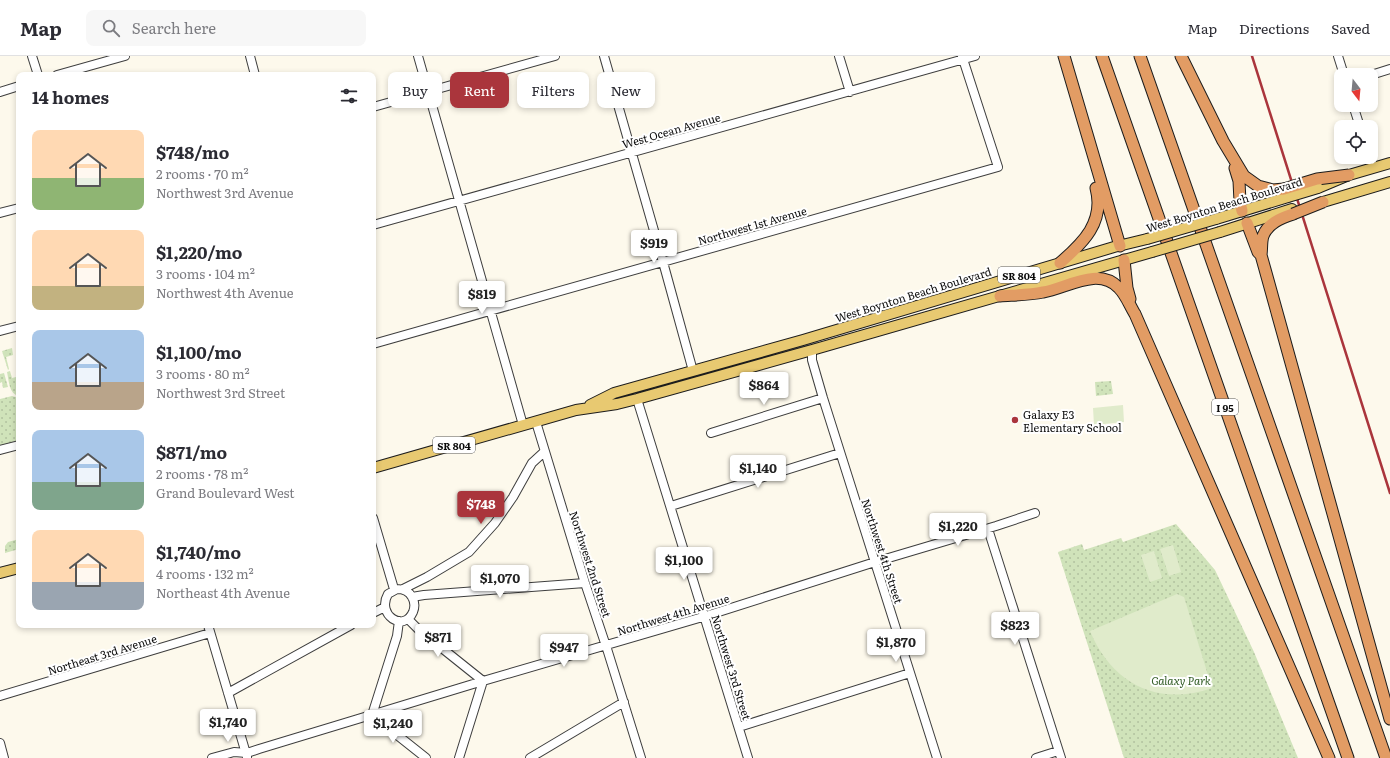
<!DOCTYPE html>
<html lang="en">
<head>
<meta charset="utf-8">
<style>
  body { margin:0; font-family:Literata,serif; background:#f7f7f7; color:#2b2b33; height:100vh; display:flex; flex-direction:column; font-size:15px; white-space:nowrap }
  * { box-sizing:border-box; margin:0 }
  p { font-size:13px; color:#7c7c81 }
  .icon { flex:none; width:22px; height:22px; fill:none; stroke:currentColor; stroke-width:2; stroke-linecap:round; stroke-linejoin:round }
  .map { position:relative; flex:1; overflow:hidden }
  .details { position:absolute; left:16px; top:16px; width:360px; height:556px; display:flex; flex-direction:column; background:#fff; border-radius:8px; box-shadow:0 2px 6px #0003 }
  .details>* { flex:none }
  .guide { position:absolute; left:388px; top:16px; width:380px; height:36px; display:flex; gap:8px }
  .needle { width:26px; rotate:164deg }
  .tools { position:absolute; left:1334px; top:12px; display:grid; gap:8px }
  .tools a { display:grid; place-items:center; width:44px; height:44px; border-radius:8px; background:#fff; box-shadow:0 2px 6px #0003; font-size:20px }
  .price { position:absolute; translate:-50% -34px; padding:0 9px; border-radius:4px; background:#fff; color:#222; font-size:13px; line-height:26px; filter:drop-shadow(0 1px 2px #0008) }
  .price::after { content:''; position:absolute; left:50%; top:24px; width:12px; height:9px; margin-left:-6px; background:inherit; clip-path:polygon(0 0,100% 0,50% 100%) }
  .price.on { background:#aa353c; color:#fff }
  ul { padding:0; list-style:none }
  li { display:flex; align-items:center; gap:12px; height:100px; padding:0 16px }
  li span { display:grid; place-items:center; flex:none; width:112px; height:80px; border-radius:8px; color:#555 }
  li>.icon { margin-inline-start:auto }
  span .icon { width:48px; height:48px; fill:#fffc; stroke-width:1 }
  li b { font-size:17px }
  h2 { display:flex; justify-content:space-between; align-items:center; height:48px; padding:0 16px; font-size:17px }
  .chip { padding:0 14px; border-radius:8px; background:#fff; box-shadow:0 2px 6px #0003; font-size:14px; line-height:36px }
  .chip.on { background:#aa353c; color:#fff }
  header { display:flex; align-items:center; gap:24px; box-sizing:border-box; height:56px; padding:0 20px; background:#fff; border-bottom:1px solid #e1e1e2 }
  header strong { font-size:19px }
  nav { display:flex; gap:22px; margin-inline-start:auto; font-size:14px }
  .search { width:280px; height:36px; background:#f7f7f7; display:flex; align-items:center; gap:10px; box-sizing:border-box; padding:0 14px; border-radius:8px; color:#7c7c81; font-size:15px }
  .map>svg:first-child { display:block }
</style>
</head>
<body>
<header>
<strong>Map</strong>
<div class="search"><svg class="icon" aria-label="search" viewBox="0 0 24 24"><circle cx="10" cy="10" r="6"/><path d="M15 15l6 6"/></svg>Search here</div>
<nav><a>Map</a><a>Directions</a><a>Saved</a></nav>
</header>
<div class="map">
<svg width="1390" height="702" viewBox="0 0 1390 702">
  <defs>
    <pattern id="grass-dots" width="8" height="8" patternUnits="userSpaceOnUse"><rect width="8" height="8" fill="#d0e3ba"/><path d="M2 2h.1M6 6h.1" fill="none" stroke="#b1c19f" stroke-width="1.8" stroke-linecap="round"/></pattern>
  </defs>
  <rect width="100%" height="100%" fill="#fdf9ec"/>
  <!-- grass -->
  <path fill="url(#grass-dots)" d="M12 292 13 299 6 301 9 313 8 314 2 295Z
    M10 315 12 322 16 321 19 332V340C9 338 9 325 7 316Z
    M4 317 8 331 3 332 2 326 0 327V318Z
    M1111 325 1113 338 1096 340 1095 326Z
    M12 340 19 342V384L0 390V343Z
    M1176 468 1215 514 1254 596 1298 702H1124L1058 496 1082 488 1084 494 1121 482 1123 486Z
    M19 483V493L5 497V490L8 486Z"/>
  <!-- pitch -->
  <path fill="#e0ebcb" d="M1123 349 1124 366 1094 369 1093 352Z
    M1173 489 1181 516 1169 520 1160 493Z
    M1154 495 1162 522 1150 526 1141 499Z
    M1177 538 1184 541 1212 632C1158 651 1112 628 1090 575Z"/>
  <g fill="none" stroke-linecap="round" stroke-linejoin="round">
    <defs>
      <path id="minor" d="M32 0 38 19
        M250 0 255 19
        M418 0 523 369
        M604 0 663 206 693 315
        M839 0 850 36
        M1338 0 1344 19
        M57 19 125 0
        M1371 19 1390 13
        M0 36 19 30
        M1353 49 1360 71
        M373 51 555 0
        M0 157 19 152
        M373 169 975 0
        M0 275 19 270
        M373 288 998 111 962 0
        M812 294V304L823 342 937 702
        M637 343 748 702
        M536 366 585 527 608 596 641 702
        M711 377 823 342
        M0 394 19 389
        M671 450 840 397
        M373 462 394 533
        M988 473 1061 702
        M397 533C403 533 409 535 412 541 415 546 415 551 413 556 404 577 376 559 388 538Z
        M403 533 427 521 469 496 495 467 513 441 532 407 544 396
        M412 541 424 539 585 527
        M373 557 385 551
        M408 563 418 573 483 625 459 702
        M399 565 397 580 372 659 426 702
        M208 569 247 701
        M228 637 351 569
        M0 640 210 577
        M739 671 910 617
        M0 687 4 702
        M212 702 234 696 247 697 259 693 483 625 706 560 875 506 996 470 1035 457
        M530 702 624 646
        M1036 702 1058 695"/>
      <path id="major" d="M1318 132 1349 119 1390 107
        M1323 146 1390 126
        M1216 163 1288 141
        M1220 176 1292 153
        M590 349 614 337 803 284 1114 191 1147 183
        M373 412 576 354 617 348 637 343 812 294 1152 196
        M0 517 19 512"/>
      <path id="highway" d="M1064 0 1120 190
        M1102 0 1348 702
        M1140 0 1386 702
        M1181 0 1223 85 1244 120 1258 130 1273 134 1284 133
        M1235 112 1239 125 1240 146 1242 155
        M1293 158C1281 162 1268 167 1263 180 1261 186 1262 193 1261 199L1390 663
        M1247 167 1258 196 1261 199
        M1124 204 1127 232 1130 243
        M1060 207C1083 187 1105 166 1096 132
        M1000 240C1014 239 1029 239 1043 236 1067 232 1098 210 1119 232 1126 239 1130 250 1135 258L1329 702"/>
    </defs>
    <!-- minor casing -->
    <use href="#minor" stroke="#3e3e3e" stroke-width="10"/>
    <!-- major casing -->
    <use href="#major" stroke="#1c1c1c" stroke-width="12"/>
    <!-- highway casing -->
    <use href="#highway" stroke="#1c1c1c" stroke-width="13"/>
    <!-- minor -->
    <use href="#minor" stroke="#fff" stroke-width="8"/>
    <!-- major -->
    <use href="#major" stroke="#e8c971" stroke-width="10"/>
    <!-- highway -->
    <use href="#highway" stroke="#e29c64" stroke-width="11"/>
    <!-- rail -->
    <path stroke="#aa353c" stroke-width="2.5" d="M1252 0 1390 437"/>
    <defs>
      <path id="major-bridge" d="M1288 141 1318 132
        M1147 183 1216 163
        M1152 196 1220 176"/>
      <path id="highway-bridge" d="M1284 133 1317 123 1349 119
        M1293 158 1323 146"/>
    </defs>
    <!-- major-bridge casing -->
    <use href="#major-bridge" stroke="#1c1c1c" stroke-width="12" stroke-linecap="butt"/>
    <!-- highway-bridge casing -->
    <use href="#highway-bridge" stroke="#1c1c1c" stroke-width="13" stroke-linecap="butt"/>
    <!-- major-bridge -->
    <use href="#major-bridge" stroke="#e8c971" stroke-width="10"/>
    <!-- highway-bridge -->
    <use href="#highway-bridge" stroke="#e29c64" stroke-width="11"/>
  </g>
  <!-- markers -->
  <circle fill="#aa353c" stroke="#fff" stroke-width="1.5" cx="1015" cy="364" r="4"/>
  <g text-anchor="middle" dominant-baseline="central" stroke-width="4" stroke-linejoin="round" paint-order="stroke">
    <!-- shield labels -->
    <g fill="#fff" stroke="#545454" stroke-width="1">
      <rect x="998" y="211" width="42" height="16" rx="3"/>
      <rect x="1212" y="343" width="26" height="16" rx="3"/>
      <rect x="433" y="381" width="42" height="16" rx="3"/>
    </g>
    <g font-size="10" font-weight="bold" fill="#0b0b0b">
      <text x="1019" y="219">SR 804</text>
      <text x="1225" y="351">I 95</text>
      <text x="454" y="389">SR 804</text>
    </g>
    <!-- street labels -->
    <g font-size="11" fill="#0b0b0b" stroke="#fff">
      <text transform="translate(671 74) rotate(-16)">West Ocean Avenue</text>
      <text transform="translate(1224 148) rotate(-17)">West Boynton Beach Boulevard</text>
      <text transform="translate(752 169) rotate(-16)">Northwest 1st Avenue</text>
      <text transform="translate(913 238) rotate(-17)">West Boynton Beach Boulevard</text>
      <text transform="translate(883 495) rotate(72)">Northwest 4th Street</text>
      <text transform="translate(591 508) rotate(72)">Northwest 2nd Street</text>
      <text transform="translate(673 558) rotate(-17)">Northwest 4th Avenue</text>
      <text transform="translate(102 598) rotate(-17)">Northeast 3rd Avenue</text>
      <text transform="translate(732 611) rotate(73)">Northwest 3rd Street</text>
    </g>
    <!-- poi labels -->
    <g font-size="11" fill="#0b0b0b" stroke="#fff" text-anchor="start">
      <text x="1023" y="358">Galaxy E3<tspan x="1023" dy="13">Elementary School</tspan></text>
    </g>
    <!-- park labels -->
    <g font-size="11" font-style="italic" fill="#305b24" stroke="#fff">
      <text x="1181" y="624">Galaxy Park</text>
    </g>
  </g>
</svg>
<div class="tools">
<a><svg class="needle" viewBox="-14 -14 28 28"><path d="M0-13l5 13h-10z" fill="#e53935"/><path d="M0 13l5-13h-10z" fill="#7c7c81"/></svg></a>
<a><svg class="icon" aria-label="locate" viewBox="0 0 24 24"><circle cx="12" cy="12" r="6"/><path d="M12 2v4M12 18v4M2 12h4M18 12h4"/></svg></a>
</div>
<b class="price" style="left:654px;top:208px">$919</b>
<b class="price" style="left:482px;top:259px">$819</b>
<b class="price" style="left:764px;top:350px">$864</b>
<b class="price" style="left:758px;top:433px">$1,140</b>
<b class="price on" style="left:481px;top:469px">$748</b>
<b class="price" style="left:958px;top:491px">$1,220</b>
<b class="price" style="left:684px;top:525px">$1,100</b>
<b class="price" style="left:500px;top:543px">$1,070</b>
<b class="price" style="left:1015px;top:590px">$823</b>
<b class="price" style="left:438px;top:602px">$871</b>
<b class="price" style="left:896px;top:607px">$1,870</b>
<b class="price" style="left:564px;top:612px">$947</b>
<b class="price" style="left:228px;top:687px">$1,740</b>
<b class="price" style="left:393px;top:688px">$1,240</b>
<div class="guide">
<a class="chip">Buy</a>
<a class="chip on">Rent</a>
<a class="chip">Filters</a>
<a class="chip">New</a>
</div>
<section class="details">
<h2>14 homes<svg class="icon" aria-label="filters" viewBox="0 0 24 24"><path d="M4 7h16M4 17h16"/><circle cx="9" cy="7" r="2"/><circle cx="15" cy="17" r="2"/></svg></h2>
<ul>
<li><span style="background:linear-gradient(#ffd9b3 60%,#8fb573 0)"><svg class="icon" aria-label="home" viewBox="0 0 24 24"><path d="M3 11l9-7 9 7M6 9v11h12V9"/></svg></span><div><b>$748/mo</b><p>2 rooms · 70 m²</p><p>Northwest 3rd Avenue</p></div></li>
<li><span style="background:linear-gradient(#ffd9b3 70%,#c2b280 0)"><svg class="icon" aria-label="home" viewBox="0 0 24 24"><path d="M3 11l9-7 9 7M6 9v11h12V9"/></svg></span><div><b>$1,220/mo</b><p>3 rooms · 104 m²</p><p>Northwest 4th Avenue</p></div></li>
<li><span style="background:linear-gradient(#a9c7e8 65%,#b9a48a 0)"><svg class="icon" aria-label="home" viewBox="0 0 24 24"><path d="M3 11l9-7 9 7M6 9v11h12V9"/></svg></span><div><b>$1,100/mo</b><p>3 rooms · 80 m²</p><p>Northwest 3rd Street</p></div></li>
<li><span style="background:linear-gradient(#a9c7e8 65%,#7fa58c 0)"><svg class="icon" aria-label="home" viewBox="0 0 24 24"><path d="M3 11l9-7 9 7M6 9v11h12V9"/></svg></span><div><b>$871/mo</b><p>2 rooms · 78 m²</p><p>Grand Boulevard West</p></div></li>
<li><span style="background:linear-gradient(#ffd9b3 65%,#9aa5b1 0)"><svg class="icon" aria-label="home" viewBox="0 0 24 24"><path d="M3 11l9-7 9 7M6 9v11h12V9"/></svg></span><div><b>$1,740/mo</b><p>4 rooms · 132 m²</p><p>Northeast 4th Avenue</p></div></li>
</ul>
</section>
</div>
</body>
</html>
